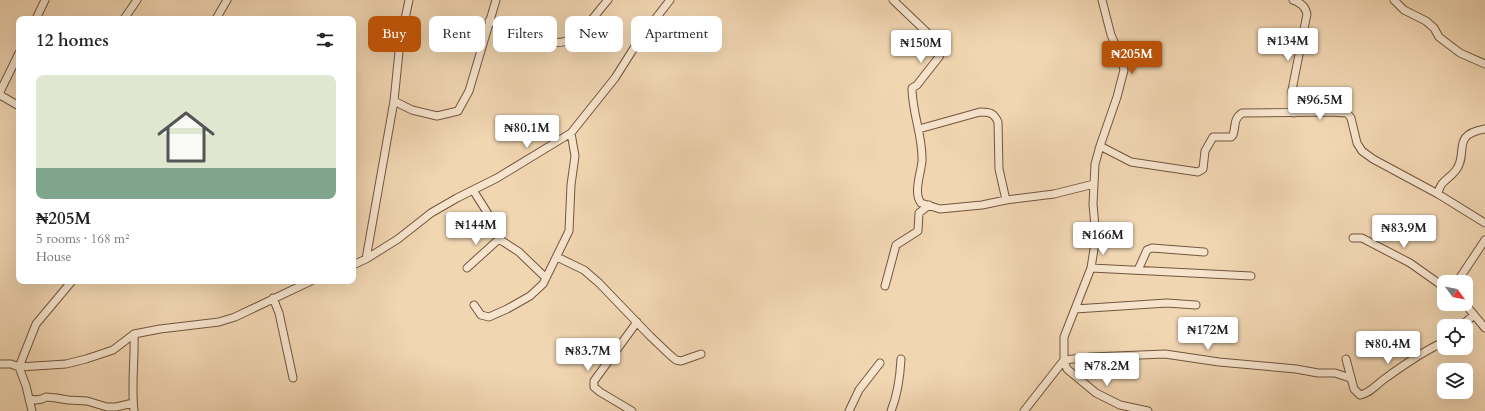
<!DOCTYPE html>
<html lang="en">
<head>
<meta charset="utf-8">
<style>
  body { margin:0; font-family:Cardo,serif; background:#f2f2f2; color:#222; height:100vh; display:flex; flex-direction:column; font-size:15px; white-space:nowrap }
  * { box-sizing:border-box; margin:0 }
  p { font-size:13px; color:#767676 }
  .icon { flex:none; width:22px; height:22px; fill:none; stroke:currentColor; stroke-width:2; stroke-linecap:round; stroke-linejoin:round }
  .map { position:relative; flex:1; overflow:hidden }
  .drawer { position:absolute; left:16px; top:16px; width:340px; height:268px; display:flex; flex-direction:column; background:#fff; border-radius:8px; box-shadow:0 4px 16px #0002 }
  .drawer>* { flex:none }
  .hud { position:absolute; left:368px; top:16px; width:380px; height:36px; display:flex; gap:8px }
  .needle { width:26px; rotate:122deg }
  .buttons { position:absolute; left:1437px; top:275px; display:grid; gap:8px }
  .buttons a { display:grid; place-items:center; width:36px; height:36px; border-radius:8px; background:#fff; box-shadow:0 4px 16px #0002; font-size:20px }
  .price { position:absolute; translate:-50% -34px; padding:0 9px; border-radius:4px; background:#fff; color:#222; font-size:13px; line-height:26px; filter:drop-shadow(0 1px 2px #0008) }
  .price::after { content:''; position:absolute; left:50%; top:24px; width:12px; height:9px; margin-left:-6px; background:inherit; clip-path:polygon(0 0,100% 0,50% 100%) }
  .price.selected { background:#b45309; color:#fff }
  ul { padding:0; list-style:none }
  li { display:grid; align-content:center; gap:8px; height:212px; padding:0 20px }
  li+li { border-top:1px solid #e0e0e0 }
  li span { display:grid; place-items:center; height:124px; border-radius:8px; color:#555 }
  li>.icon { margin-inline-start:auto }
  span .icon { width:72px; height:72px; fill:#fffc; stroke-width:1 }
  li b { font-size:17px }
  h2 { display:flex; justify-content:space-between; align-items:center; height:48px; padding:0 20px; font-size:17px }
  .tag { padding:0 14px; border-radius:8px; background:#fff; box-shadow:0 4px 16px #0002; font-size:14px; line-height:36px }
  .tag.selected { background:#b45309; color:#fff }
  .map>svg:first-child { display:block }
</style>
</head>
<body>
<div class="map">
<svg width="1485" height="411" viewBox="0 0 1485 411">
  <rect width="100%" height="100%" fill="#f1d6b2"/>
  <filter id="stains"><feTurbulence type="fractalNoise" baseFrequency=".005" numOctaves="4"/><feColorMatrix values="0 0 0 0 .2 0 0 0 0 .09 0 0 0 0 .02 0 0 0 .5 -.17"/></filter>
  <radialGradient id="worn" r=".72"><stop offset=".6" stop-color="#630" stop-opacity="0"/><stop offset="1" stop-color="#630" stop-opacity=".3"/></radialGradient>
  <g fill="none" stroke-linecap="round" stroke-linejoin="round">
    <defs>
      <path id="minor" d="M893 0 936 41 942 50 939 57 917 85 912 88C912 113 923 136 922 161 921 173 913 193 921 203L940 209 982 205 1006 200 1054 194 1094 184
        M1102 0 1111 35 1121 57 1124 70 1117 97 1100 146 1095 164 1093 204 1095 227 1094 249 1091 268 1064 337V360L1067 369 1096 393 1120 405 1148 411
        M1293 0C1301 3 1305 6 1307 14L1292 90 1294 113
        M1394 0 1404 10 1426 21 1434 28 1439 37 1460 53 1485 64
        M36 19 45 0
        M124 19 137 0
        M216 19 227 0
        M489 21C509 28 549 50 569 40 583 34 597 12 608 0
        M0 92 19 53
        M0 95 19 106
        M394 101 412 110 437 116 458 111 469 91 496 0
        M919 129 980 112C990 112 994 113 998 122L999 169 1006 200
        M1100 146 1131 162 1198 172 1203 169 1205 151 1213 137H1231L1233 135C1236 126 1233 119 1242 113L1329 112 1347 113 1351 118 1357 143 1362 151 1373 159 1438 194 1485 223
        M473 190 490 217 499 239 519 252 546 278
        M1438 194C1440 180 1449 180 1456 170 1469 153 1450 135 1485 129
        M1353 238H1362L1410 263 1444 287
        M557 257 584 270 599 283 650 336 670 355 676 360 681 361 701 354
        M366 259 394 101 400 42 409 0
        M353 265 366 259 398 239 431 213 457 198 497 178 571 133 615 78 639 40 670 0
        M467 268 499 239
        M1091 268 1251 276
        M1138 270 1147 250 1152 248 1204 252
        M1457 282 1485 240
        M885 286 896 245 918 231 919 213 929 205
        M273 298 279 313 293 378
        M1465 304 1485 328
        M474 305 481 315 489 317 507 309 530 296 543 284 569 231 571 185 575 156 571 133
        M1075 309 1167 303 1196 305
        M1461 326 1474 315
        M134 334C135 359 131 385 134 411
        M1346 359 1354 389 1360 395C1370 393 1375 386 1383 380 1402 366 1423 351 1444 342
        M0 364H11L19 367 66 364 86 359 113 350 134 334 160 329 219 322 235 317 311 281
        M29 399 36 400 42 399 46 397 56 398 68 400 87 401 107 407H116L133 403
        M32 411 26 386 19 367 36 324 72 281
        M632 411 600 392 594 387V381L637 322
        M849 411 859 390 880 363
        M891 411C898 394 900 378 901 359
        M1024 411 1064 360 1091 357 1165 354 1219 362 1296 369 1318 373H1335L1350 378"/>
    </defs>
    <!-- minor casing -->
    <use href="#minor" stroke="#73553d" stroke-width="9"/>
    <!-- minor -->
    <use href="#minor" stroke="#f6e4cd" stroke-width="7"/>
  </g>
  <rect width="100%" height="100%" filter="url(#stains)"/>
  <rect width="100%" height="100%" fill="url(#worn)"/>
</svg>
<div class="buttons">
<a><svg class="needle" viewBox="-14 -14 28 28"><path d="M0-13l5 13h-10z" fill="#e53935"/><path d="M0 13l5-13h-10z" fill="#767676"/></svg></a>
<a><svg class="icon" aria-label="locate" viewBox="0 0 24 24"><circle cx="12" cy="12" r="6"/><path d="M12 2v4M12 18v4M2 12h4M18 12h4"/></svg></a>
<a><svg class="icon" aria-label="layers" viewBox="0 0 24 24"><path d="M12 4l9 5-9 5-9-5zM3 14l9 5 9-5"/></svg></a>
</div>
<b class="price" style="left:1288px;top:62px">₦134M</b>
<b class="price" style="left:921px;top:64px">₦150M</b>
<b class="price selected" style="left:1132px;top:75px">₦205M</b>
<b class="price" style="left:1320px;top:121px">₦96.5M</b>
<b class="price" style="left:527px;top:149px">₦80.1M</b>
<b class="price" style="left:476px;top:246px">₦144M</b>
<b class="price" style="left:1404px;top:249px">₦83.9M</b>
<b class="price" style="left:1103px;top:256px">₦166M</b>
<b class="price" style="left:1208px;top:351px">₦172M</b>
<b class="price" style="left:1388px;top:365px">₦80.4M</b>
<b class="price" style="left:588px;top:372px">₦83.7M</b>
<b class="price" style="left:1107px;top:387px">₦78.2M</b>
<div class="hud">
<a class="tag selected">Buy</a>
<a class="tag">Rent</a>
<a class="tag">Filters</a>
<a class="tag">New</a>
<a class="tag">Apartment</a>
</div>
<section class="drawer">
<h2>12 homes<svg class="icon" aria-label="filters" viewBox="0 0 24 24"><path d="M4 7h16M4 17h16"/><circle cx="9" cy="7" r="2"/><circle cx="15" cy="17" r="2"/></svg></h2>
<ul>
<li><span style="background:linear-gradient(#dfe7d0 75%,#7fa58c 0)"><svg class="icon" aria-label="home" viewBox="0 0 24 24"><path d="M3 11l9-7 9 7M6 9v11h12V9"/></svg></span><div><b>₦205M</b><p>5 rooms · 168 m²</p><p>House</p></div></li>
</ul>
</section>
</div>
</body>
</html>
